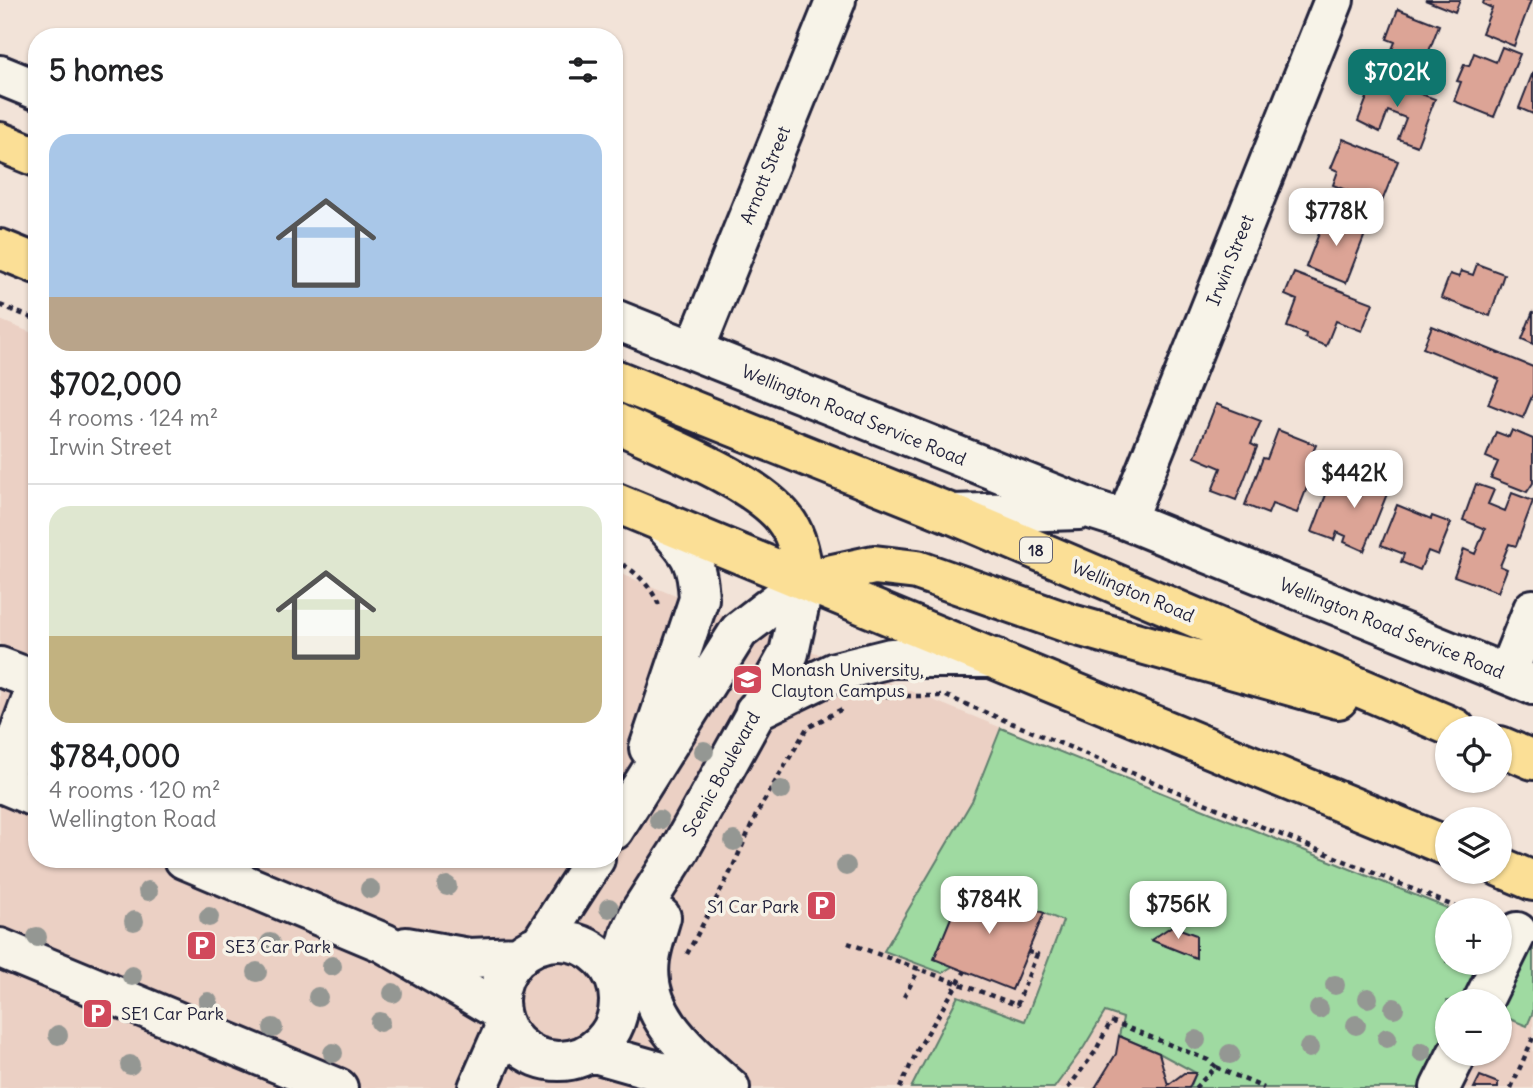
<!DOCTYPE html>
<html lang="en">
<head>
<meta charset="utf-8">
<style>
  body { margin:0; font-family:Delius,sans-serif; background:#f6f6f6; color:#202124; height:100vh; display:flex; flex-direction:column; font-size:26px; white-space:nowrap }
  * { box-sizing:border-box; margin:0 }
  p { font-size:23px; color:#757577 }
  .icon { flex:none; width:38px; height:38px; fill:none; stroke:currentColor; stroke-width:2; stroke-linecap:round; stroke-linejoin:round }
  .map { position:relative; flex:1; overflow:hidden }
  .side { position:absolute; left:28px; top:28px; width:595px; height:840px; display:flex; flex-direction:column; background:#fff; border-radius:28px; box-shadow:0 2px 5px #0004 }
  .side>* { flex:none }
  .buttons { position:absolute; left:1435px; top:716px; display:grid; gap:14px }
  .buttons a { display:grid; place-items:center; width:77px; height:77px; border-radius:50%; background:#fff; box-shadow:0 2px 5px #0004; font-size:35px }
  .price { position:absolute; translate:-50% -60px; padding:0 16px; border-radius:14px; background:#fff; color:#222; font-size:23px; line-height:46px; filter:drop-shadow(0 2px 4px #0008) }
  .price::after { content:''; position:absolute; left:50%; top:42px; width:21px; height:16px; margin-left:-10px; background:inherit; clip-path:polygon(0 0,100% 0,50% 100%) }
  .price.current { background:#0f766e; color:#fff }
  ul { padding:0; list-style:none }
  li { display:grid; align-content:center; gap:14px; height:371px; padding:0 21px }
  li+li { border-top:2px solid #e0e0e0 }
  li span { display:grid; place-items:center; height:217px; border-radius:21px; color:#555 }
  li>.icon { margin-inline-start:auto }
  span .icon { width:126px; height:126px; fill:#fffc; stroke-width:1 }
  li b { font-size:30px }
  h2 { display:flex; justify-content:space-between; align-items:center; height:84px; padding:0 21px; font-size:30px }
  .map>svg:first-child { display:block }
</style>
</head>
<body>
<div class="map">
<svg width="1533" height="1088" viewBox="0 0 1533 1088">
  <rect width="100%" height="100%" fill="#f2e3d8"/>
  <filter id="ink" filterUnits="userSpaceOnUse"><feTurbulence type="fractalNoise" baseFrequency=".0143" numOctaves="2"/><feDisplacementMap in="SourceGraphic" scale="14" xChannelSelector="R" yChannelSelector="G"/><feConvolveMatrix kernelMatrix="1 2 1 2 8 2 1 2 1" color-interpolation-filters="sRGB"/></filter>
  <g filter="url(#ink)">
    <!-- built -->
    <path fill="#ebd0c4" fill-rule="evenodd" d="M0 320 37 335V859H614V571L1452 910H1447V962H1500L1533 943V1088H0ZM1447 1001H1500V1054H1447Z"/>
    <!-- green -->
    <path fill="#9fdaa1" stroke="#607e6e" stroke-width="2" d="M1001 728 1452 910H1447V962H1500L1533 943V1012L1527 1026 1500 1015V1001H1447V1052L1429 1088H1190L1196 1073 1159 1053 1119 1036 1123 1018 1105 1012 1084 1047 1054 1088H911L958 996 1025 1021 1063 921 966 881 953 966 942 973 884 951 972 801Z"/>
    <!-- building -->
    <path fill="#dca496" stroke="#22223b" stroke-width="2" d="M1425 0H1460L1455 12Z
      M1484 0H1531L1514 46 1482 33 1492 8 1483 4Z
      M1398 9 1439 25 1424 64 1391 52 1395 42 1387 39Z
      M1502 47 1520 54 1494 117 1454 101 1461 82 1457 81 1464 65 1469 66 1474 53 1496 62Z
      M1533 72V114L1519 108Z
      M1375 77 1435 99 1417 146 1398 139 1406 118 1388 111 1380 132 1358 121Z
      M1343 139 1398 161 1381 204 1333 185 1338 171 1331 168Z
      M1327 213 1367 229 1346 283 1306 267Z
      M1477 264 1504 274 1490 316 1441 298 1450 274 1459 277 1461 271 1473 275Z
      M1294 273 1373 303 1362 331 1336 321 1326 346 1305 338 1306 334 1287 327 1297 300 1285 295Z
      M1533 311V344L1522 339Z
      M1432 326 1533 367V394L1523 418 1488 404 1499 379 1423 348Z
      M1216 404 1261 421 1251 444 1257 447 1236 500 1212 491 1221 468 1195 457Z
      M1278 430 1316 445 1306 469 1313 472 1297 513 1272 504 1268 514 1245 505 1263 458 1267 459Z
      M1512 430 1533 439V483L1527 492 1491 478 1498 462 1486 457 1496 432 1509 437Z
      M1372 465 1395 474 1364 551 1344 542 1346 536 1337 532 1334 540 1312 532 1330 484 1360 496Z
      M1476 484 1494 490 1488 504 1505 511 1512 493 1533 501 1516 546 1509 544 1500 566 1507 569 1498 592 1454 576 1464 549 1475 554 1485 529 1463 520Z
      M1397 505 1431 519 1432 516 1451 523 1438 555 1428 551 1420 570 1401 562 1404 554 1381 545Z
      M966 881 1044 913 1012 990 934 959Z
      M1172 926 1196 935V958L1151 940Z
      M1119 1036 1159 1053 1168 1085 1184 1073H1196L1189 1088H1095L1116 1054Z
      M1480 1076 1498 1083V1088H1474Z"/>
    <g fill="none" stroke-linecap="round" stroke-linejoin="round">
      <defs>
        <path id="minor" d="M0 75 37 90
          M614 319 1094 510 1126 520 1533 685
          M694 351 836 0
          M952 514 1079 510
          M1126 520 1334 0
          M0 667 37 681
          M1507 674 1533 609
          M755 711 835 672 891 658H995
          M649 748 699 599C697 557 688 551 661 521
          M1 783 37 798
          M0 784 37 685
          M614 830 739 631 805 580
          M184 859 384 943 500 1011
          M661 917C657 931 652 945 650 959 642 1017 692 1054 730 1088
          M499 1001a60 60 0 1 1 120 0a60 60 0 1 1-120 0Z
          M540 944 595 859
          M406 947 469 958 520 956
          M0 948 338 1088
          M617 984 630 934 640 912 679 851 789 653 805 580
          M1483 1001 1517 932
          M591 1052 718 1088
          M478 1088 505 1027
          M1440 1088 1457 1054"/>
        <path id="highway" d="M0 142 37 157
          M0 249 37 264
          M614 379 952 514 1455 728
          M614 422C660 444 762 482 788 524 799 541 801 562 805 580
          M614 502 1447 846
          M805 580 874 565 917 570 1071 624 1338 699
          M1500 746 1533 760
          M1500 867 1533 881"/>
      </defs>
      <!-- minor casing -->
      <use href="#minor" stroke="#22223b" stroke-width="44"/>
      <!-- highway casing -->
      <use href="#highway" stroke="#22223b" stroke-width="44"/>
      <!-- path -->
      <path stroke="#22223b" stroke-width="4.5" stroke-dasharray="5 5" stroke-linecap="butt" d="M0 305 37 320
        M614 560C634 569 649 584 658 603L664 602
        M886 696H946L1463 910
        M135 859 153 867
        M848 943 1017 1005 1037 954 1028 952
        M687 954 731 871 757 813 807 728 842 709
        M904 997 919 969
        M900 1088 918 1049 965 971
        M1068 1088 1095 1052 1111 1021 1208 1060 1216 1067
        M1195 1088 1216 1067 1264 1088
        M1511 1088 1533 1038"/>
      <!-- minor -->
      <use href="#minor" stroke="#f7f3e8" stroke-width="38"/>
      <!-- highway -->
      <use href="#highway" stroke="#fbdf96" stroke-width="38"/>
    </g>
    <!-- trees -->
    <g fill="#949793">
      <circle cx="704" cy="751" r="10"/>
      <circle cx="781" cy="790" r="10"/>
      <circle cx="659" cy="820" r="10"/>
      <circle cx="734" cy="841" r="10"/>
      <circle cx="846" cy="866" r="10"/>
      <circle cx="447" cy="886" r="10"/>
      <circle cx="370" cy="889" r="10"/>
      <circle cx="148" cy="891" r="10"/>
      <circle cx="609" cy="908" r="10"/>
      <circle cx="209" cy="917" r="10"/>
      <circle cx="134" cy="921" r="10"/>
      <circle cx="37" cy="937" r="10"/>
      <circle cx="270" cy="943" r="10"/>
      <circle cx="196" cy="947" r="10"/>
      <circle cx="332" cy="966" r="10"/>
      <circle cx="257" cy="972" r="10"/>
      <circle cx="132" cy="976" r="10"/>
      <circle cx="1335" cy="985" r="10"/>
      <circle cx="393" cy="993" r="10"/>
      <circle cx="318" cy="997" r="10"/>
      <circle cx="1368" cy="998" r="10"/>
      <circle cx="208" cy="1002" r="10"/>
      <circle cx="1394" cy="1008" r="10"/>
      <circle cx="1319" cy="1009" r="10"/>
      <circle cx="380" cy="1022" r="10"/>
      <circle cx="1356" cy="1025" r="10"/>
      <circle cx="273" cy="1028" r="10"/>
      <circle cx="58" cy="1035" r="10"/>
      <circle cx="1387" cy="1038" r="10"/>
      <circle cx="1196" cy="1040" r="10"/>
      <circle cx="1309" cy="1048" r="10"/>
      <circle cx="1422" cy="1052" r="10"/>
      <circle cx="333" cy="1053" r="10"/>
      <circle cx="1230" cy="1054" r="10"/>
      <circle cx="130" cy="1065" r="10"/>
    </g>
  </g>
  <!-- icons -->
  <defs>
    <symbol id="university-square" viewBox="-11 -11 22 22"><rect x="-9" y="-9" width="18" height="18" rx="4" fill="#d1495b" stroke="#f7f3e8"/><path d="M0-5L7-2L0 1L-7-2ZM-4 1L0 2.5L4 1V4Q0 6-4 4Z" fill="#fff"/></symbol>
    <symbol id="parking-square" viewBox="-11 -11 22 22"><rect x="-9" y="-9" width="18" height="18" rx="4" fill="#d1495b" stroke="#f7f3e8"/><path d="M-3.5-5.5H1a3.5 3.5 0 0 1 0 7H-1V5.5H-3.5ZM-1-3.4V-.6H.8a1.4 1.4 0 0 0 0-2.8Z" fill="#fff"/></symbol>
  </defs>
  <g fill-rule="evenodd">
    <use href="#university-square" x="730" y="662" width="35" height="35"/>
    <use href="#parking-square" x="804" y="888" width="35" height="35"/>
    <use href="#parking-square" x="184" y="928" width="35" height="35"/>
    <use href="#parking-square" x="80" y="996" width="35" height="35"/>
  </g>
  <g text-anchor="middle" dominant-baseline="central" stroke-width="7" stroke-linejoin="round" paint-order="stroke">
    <!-- shield labels -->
    <rect fill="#f7f3e8" stroke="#62616f" stroke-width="2" x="1020" y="537.5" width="32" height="25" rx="5"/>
    <g font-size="16" font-weight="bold" fill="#22223b">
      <text x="1036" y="550">18</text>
    </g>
    <!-- street labels -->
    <g font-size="18" fill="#22223b" stroke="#f7f3e8">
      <text transform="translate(765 175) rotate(-68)">Arnott Street</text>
      <text transform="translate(1230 260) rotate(-68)">Irwin Street</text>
      <text transform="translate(854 415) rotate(22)">Wellington Road Service Road</text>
      <text transform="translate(1133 591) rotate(23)">Wellington Road</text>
      <text transform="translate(1392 628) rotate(22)">Wellington Road Service Road</text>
      <text transform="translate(721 774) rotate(-61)">Scenic Boulevard</text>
    </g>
    <!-- poi labels -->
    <g font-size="18" fill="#22223b" stroke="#f7f3e8" text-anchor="start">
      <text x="771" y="669">Monash University,<tspan x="771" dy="21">Clayton Campus</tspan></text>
      <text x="799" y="906" text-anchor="end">S1 Car Park</text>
      <text x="225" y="946">SE3 Car Park</text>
      <text x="121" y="1013">SE1 Car Park</text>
    </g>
  </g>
</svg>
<div class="buttons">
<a><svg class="icon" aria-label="locate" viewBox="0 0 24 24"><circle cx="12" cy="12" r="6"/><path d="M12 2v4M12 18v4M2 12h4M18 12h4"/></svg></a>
<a><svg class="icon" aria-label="layers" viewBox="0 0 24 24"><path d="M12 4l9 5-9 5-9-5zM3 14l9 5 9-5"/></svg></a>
<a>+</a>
<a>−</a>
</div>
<b class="price current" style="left:1397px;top:109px">$702K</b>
<b class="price" style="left:1336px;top:248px">$778K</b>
<b class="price" style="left:1354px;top:510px">$442K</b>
<b class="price" style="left:989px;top:936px">$784K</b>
<b class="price" style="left:1178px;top:941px">$756K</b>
<section class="side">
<h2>5 homes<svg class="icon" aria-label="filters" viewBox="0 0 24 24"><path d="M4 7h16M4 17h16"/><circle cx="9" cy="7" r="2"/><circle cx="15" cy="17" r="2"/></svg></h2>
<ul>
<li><span style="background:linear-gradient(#a9c7e8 75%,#b9a48a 0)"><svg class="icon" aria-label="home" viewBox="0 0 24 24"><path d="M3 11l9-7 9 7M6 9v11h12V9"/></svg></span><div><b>$702,000</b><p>4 rooms · 124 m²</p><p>Irwin Street</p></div></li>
<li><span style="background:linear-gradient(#dfe7d0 60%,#c2b280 0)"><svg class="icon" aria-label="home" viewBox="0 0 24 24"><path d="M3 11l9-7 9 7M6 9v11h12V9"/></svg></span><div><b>$784,000</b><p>4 rooms · 120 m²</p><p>Wellington Road</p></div></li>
</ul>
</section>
</div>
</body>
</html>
